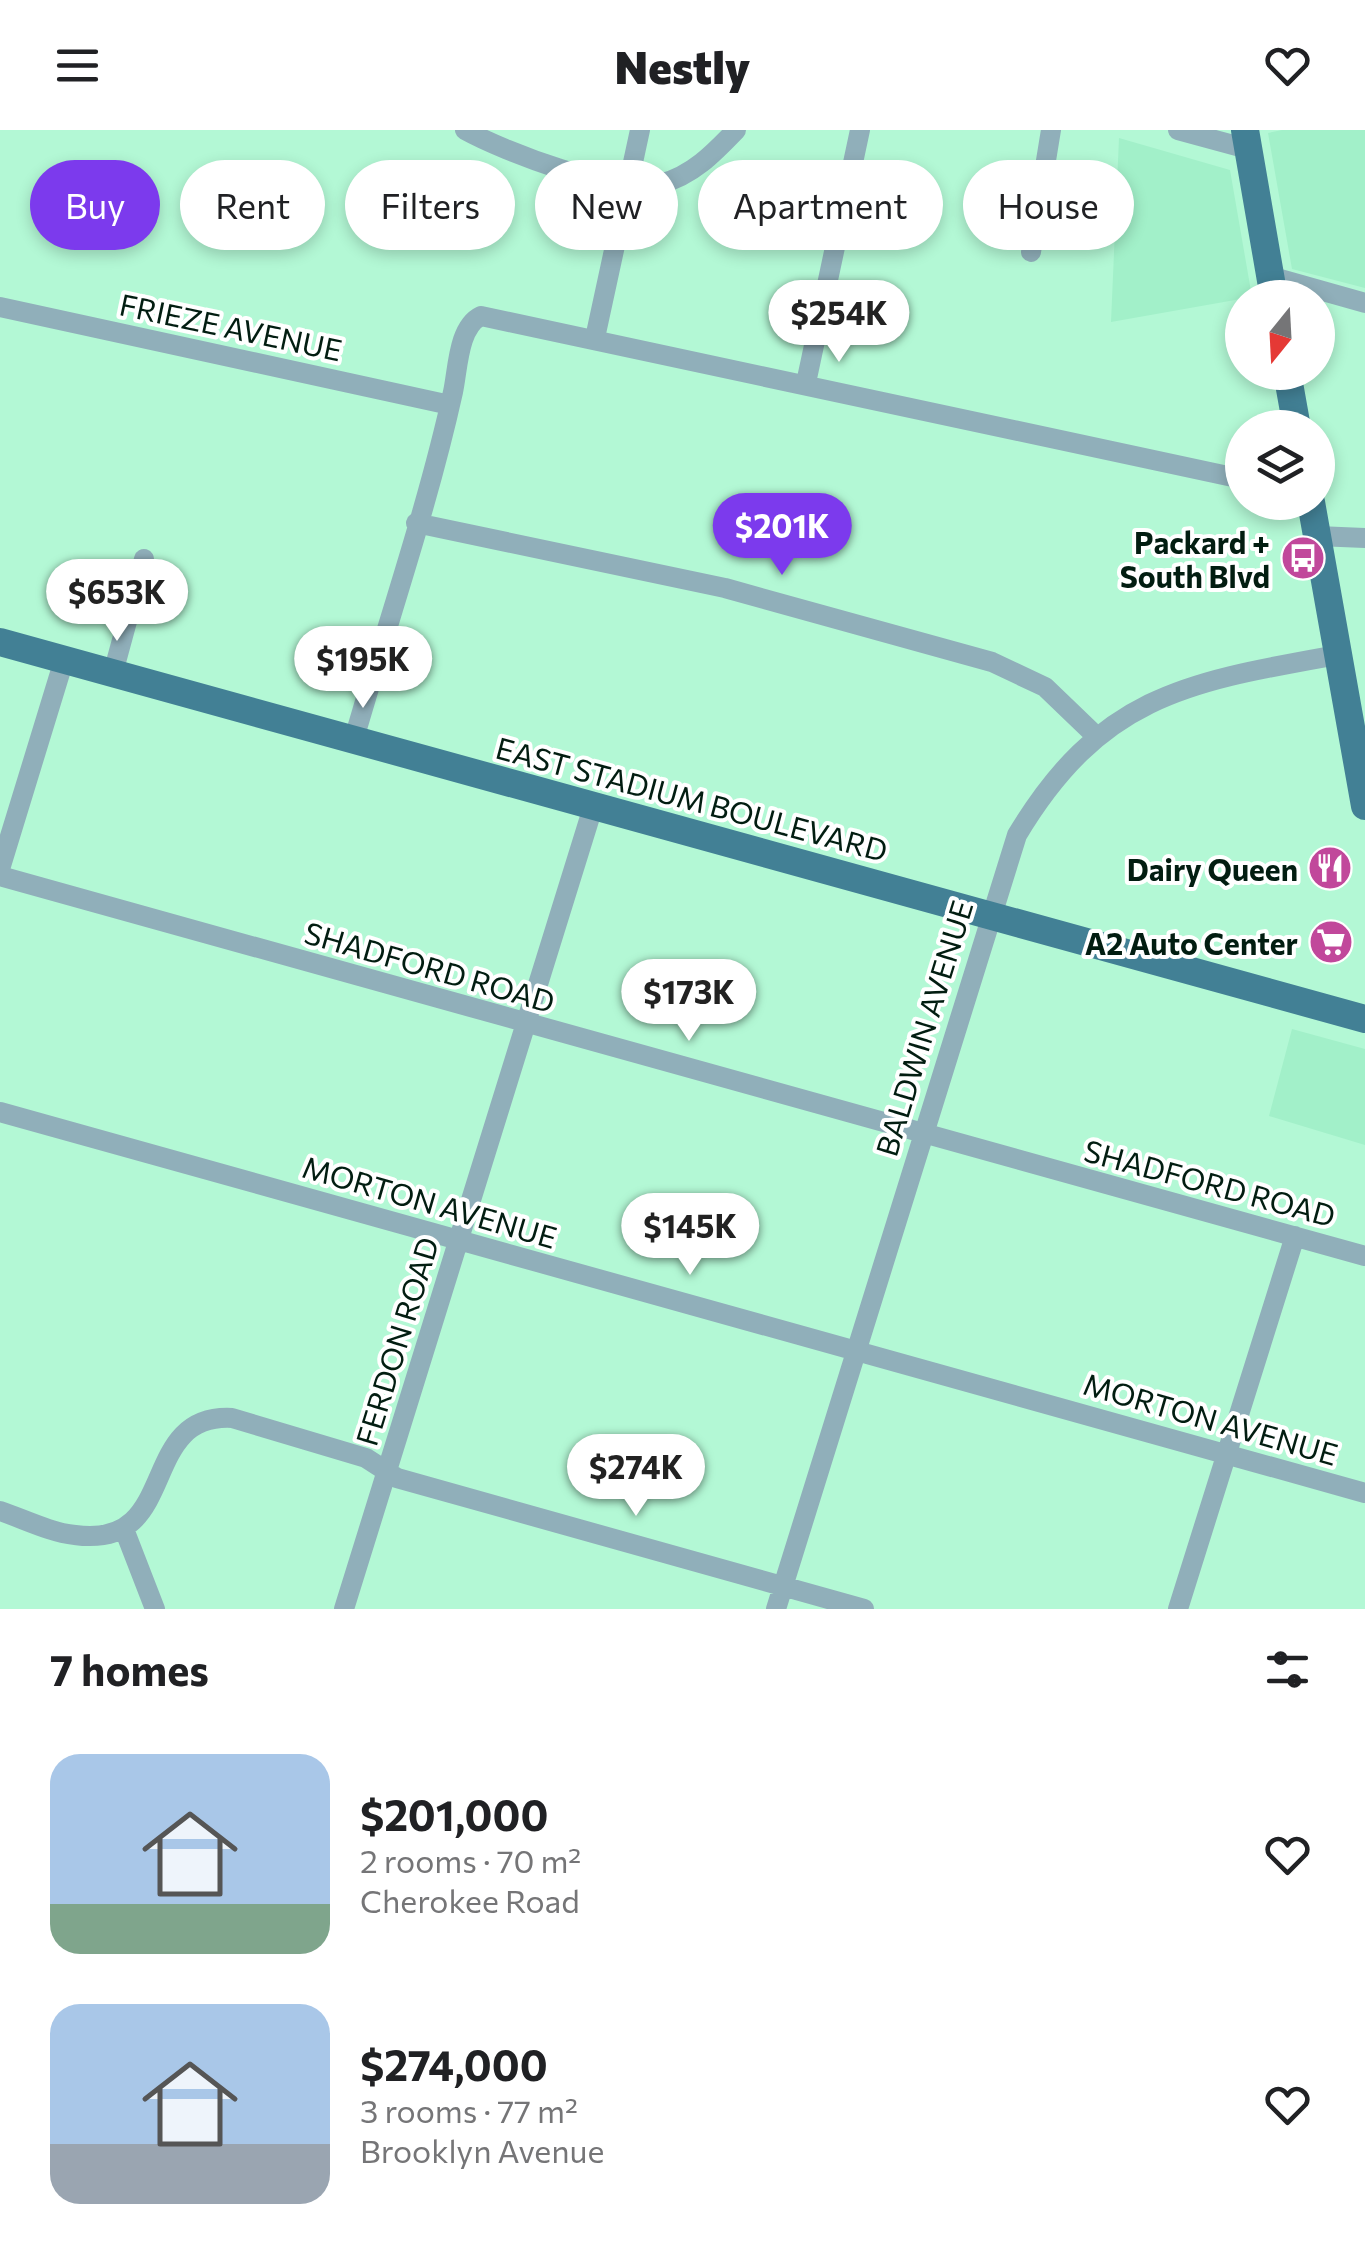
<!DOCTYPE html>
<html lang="en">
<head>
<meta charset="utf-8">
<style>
  body { margin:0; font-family:Commissioner,sans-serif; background:#f6f6f6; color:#202124; height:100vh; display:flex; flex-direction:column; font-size:38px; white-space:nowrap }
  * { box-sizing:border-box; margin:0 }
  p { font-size:32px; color:#757577 }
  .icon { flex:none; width:55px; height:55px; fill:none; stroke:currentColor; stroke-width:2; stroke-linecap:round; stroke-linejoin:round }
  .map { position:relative; height:1479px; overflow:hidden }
  .side { display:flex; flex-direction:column; background:#fff; flex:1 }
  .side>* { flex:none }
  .top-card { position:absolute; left:30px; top:30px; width:1305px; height:90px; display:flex; gap:20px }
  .needle { width:65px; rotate:198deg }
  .fabs { position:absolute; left:1225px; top:150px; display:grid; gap:20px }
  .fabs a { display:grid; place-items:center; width:110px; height:110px; border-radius:50%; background:#fff; box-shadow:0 5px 15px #0003; font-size:50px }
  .price { position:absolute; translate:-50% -85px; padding:0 22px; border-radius:35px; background:#fff; color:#222; font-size:32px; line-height:65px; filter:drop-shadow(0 2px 5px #0008) }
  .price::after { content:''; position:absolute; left:50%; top:60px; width:30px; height:22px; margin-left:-15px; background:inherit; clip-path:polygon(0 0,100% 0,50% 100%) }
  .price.selected { background:#7c3aed; color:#fff }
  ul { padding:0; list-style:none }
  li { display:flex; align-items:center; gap:30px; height:250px; padding:0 50px }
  li span { display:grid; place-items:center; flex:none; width:280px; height:200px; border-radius:30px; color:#555 }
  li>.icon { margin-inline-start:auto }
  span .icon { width:120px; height:120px; fill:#fffc; stroke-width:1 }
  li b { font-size:42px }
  h2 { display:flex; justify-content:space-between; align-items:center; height:120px; padding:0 50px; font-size:42px }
  .pill { padding:0 35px; border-radius:45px; background:#fff; box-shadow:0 5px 15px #0003; font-size:35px; line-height:90px }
  .pill.selected { background:#7c3aed; color:#fff }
  header { display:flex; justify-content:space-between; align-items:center; height:130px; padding:0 50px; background:#fff; font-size:45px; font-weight:800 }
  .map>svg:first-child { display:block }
</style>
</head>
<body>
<header><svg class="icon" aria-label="menu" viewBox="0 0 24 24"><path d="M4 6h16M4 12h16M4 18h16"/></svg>Nestly<svg class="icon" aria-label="heart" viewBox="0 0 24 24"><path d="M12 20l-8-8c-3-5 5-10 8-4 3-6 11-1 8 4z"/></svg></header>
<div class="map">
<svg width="1365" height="1479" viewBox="0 0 1365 1479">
  <rect width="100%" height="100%" fill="#b3f8d5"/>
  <!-- built -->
  <path fill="#a2f0c9" d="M1282 0H1365V158L1292 139 1268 3Z
    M1119 8 1230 40 1252 167 1111 192Z
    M1292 899 1365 919V1015L1269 986Z"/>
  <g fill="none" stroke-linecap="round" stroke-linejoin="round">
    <!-- minor -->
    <path stroke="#90afba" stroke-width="20" d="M465 0C505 22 617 65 660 54 692 46 714 23 736 0
      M1178 0 1248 19
      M1031 122 1051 0
      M1270 146 1365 173
      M0 177 450 275
      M595 208 640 0
      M806 253 860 0
      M416 393 725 458 992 532 1045 557 1096 606
      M1317 406 1365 408
      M113 543 144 429
      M354 609C387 494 427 379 453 262 458 239 458 197 481 186L1242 349
      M0 739 64 530
      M0 746 1365 1126
      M0 982 1365 1363
      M0 1381C24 1389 49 1402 75 1405 182 1420 136 1283 232 1288L366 1328 397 1348 864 1479
      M124 1399 155 1479
      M344 1479 594 674
      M776 1479 1017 705C1101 565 1187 552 1337 525
      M1178 1479 1295 1106"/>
    <!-- major -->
    <path stroke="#428095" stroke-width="28" d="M1245 0 1274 168
      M1287 242 1297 298
      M1311 372 1365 676
      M0 512 1365 889"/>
  </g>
  <!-- icons -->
  <defs>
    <symbol id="bus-disc" viewBox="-11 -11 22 22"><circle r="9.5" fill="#c1489b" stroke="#fff"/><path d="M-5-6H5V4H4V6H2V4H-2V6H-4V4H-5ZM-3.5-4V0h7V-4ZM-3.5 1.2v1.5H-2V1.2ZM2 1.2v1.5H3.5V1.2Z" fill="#fff"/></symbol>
    <symbol id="restaurant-disc" viewBox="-11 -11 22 22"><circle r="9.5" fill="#c1489b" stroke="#fff"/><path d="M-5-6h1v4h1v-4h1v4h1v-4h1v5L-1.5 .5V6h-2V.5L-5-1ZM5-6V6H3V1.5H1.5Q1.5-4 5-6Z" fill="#fff"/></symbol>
    <symbol id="supermarket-disc" viewBox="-11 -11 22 22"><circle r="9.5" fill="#c1489b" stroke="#fff"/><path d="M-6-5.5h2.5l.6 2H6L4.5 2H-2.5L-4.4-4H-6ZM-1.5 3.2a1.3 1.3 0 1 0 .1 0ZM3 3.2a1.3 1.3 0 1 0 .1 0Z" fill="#fff"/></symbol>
  </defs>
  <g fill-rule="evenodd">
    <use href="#bus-disc" x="1278" y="403" width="50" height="50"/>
    <use href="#restaurant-disc" x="1305" y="713" width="50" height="50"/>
    <use href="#supermarket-disc" x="1306" y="787" width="50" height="50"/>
  </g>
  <g text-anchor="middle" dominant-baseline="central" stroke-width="8" stroke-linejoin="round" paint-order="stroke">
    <!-- street labels -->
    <g font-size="30" fill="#021d11" stroke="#fff">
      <text transform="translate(231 196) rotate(12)">FRIEZE AVENUE</text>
      <text transform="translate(692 668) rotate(15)">EAST STADIUM BOULEVARD</text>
      <text transform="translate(430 836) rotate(16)">SHADFORD ROAD</text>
      <text transform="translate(923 898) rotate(-73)">BALDWIN AVENUE</text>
      <text transform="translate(1210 1052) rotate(15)">SHADFORD ROAD</text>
      <text transform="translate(430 1071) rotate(16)">MORTON AVENUE</text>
      <text transform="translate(396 1211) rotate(-73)">FERDON ROAD</text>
      <text transform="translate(1211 1288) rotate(16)">MORTON AVENUE</text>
    </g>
    <!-- poi labels -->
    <g font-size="30" font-weight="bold" fill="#021d11" stroke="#fff" text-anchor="end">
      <text x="1270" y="411">Packard +<tspan x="1270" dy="34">South Blvd</tspan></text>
      <text x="1298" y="738">Dairy Queen</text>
      <text x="1298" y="812">A2 Auto Center</text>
    </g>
  </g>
</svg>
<div class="fabs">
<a><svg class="needle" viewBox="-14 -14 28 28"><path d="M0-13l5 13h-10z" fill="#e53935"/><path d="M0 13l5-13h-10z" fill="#757577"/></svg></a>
<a><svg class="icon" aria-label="layers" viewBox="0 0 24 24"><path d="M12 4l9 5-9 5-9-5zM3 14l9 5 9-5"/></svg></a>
</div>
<b class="price" style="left:839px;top:235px">$254K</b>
<b class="price selected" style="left:782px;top:448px">$201K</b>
<b class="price" style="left:117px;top:514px">$653K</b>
<b class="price" style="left:363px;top:581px">$195K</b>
<b class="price" style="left:689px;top:914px">$173K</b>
<b class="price" style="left:690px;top:1148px">$145K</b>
<b class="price" style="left:636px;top:1389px">$274K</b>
<div class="top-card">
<a class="pill selected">Buy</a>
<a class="pill">Rent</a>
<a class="pill">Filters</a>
<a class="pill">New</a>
<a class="pill">Apartment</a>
<a class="pill">House</a>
</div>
</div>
<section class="side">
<h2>7 homes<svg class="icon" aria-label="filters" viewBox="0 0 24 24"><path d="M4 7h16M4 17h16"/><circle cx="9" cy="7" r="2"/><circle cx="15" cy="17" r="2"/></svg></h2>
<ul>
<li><span style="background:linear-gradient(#a9c7e8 75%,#7fa58c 0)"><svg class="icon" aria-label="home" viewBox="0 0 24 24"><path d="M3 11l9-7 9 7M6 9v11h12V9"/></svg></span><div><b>$201,000</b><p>2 rooms · 70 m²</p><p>Cherokee Road</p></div><svg class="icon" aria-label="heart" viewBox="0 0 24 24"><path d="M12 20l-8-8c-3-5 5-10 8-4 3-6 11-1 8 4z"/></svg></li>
<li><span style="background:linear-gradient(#a9c7e8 70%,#9aa5b1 0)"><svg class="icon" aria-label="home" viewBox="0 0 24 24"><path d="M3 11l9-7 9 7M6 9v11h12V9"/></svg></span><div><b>$274,000</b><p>3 rooms · 77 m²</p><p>Brooklyn Avenue</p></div><svg class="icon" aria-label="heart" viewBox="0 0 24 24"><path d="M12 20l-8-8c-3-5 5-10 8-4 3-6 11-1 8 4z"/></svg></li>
</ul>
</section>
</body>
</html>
